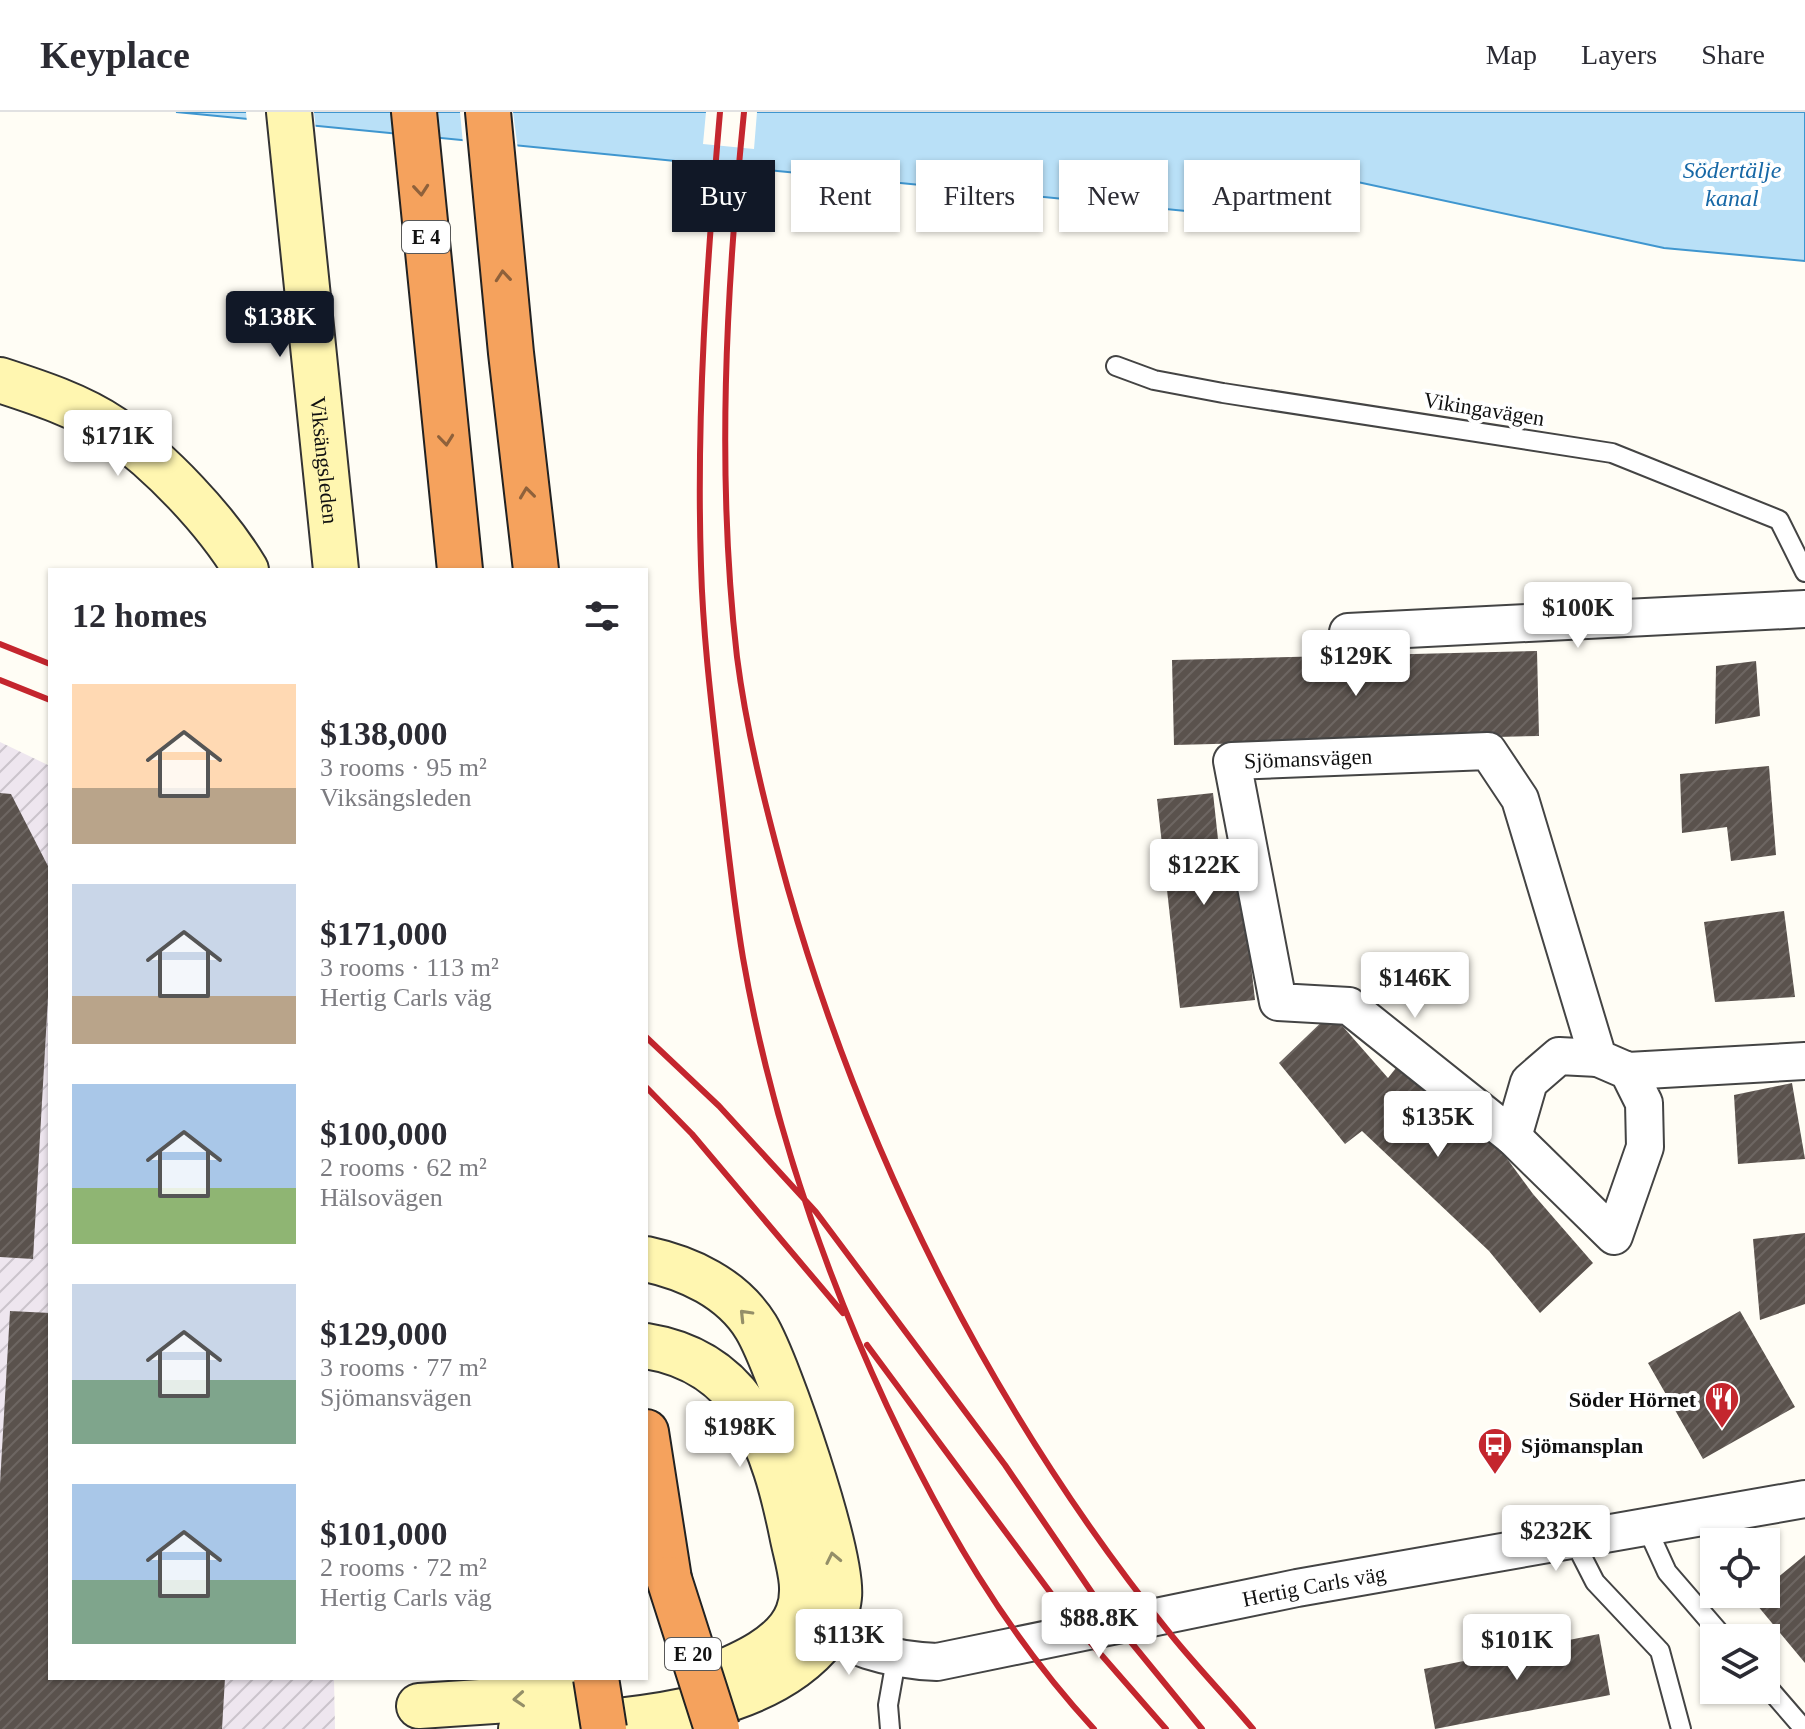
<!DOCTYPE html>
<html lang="en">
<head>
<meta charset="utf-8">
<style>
  body { margin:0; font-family:Georgia,serif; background:#f7f7f7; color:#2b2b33; height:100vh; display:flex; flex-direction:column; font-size:30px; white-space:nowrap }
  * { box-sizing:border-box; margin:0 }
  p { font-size:26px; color:#7c7c81 }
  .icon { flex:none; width:44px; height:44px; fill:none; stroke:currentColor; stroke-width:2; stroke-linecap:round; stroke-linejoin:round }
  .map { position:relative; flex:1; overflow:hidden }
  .details { position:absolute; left:48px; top:456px; width:600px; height:1112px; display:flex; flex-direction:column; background:#fff; border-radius:0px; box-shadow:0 2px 6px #0004 }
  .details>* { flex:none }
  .banner { position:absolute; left:672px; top:48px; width:760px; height:72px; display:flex; gap:16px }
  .buttons { position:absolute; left:1700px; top:1416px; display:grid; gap:16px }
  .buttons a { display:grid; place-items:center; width:80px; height:80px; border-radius:0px; background:#fff; box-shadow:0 2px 6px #0004; font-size:40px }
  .price { position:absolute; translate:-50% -68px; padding:0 18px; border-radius:8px; background:#fff; color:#222; font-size:26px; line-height:52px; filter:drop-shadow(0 2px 4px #0008) }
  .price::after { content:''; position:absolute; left:50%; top:48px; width:24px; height:18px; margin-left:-12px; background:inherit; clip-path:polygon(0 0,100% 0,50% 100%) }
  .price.active { background:#111827; color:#fff }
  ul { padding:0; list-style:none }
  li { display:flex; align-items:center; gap:24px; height:200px; padding:0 24px }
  li span { display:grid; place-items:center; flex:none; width:224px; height:160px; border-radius:0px; color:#555 }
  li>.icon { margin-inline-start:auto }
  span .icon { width:96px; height:96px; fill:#fffc; stroke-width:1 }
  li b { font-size:34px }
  h2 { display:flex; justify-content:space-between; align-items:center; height:96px; padding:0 24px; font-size:34px }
  .chip { padding:0 28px; border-radius:0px; background:#fff; box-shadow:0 2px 6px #0004; font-size:28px; line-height:72px }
  .chip.active { background:#111827; color:#fff }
  header { display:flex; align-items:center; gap:48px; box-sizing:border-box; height:112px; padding:0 40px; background:#fff; border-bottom:2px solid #e1e1e2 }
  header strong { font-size:38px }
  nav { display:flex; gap:44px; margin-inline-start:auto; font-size:28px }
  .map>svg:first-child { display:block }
</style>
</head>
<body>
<header>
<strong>Keyplace</strong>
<nav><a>Map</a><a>Layers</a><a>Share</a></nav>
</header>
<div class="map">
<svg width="1805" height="1617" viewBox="0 0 1805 1617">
  <defs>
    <pattern id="industrial-furrows" width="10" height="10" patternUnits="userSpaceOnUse" patternTransform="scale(2)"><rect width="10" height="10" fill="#eee6ef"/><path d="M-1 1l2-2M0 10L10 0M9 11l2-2" fill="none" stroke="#cbc4cc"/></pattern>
    <pattern id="building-hatch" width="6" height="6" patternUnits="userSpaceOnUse" patternTransform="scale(2)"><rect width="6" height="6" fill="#5a524d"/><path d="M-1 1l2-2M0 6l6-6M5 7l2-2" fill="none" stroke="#6d6662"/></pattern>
  </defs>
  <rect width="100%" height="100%" fill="#fffdf5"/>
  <!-- industrial -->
  <path fill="url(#industrial-furrows)" d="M0 630 50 654V1566H334L335 1617H0Z"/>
  <!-- water -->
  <path fill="#b9e0f7" stroke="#3f96cf" stroke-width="2" d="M176 0H1805V149L1664 136 1339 66 1196 100Z"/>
  <!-- pier -->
  <path fill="#fffdf5" d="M246 0H314L316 18 247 11Z
    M460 0H513L518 38 463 32Z
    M706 0H757L754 37 703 32Z"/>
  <!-- building -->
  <path fill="url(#building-hatch)" d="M1537 539 1539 624 1174 633 1172 548Z
    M1756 549 1760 604 1715 612 1716 554Z
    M1769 654 1776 743 1731 749 1727 715 1682 721 1680 662Z
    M0 681 11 682 50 758V850L33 1147 0 1145Z
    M1213 681 1222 764 1241 762 1255 888 1180 896 1157 687Z
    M1784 799 1795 885 1715 890 1704 810Z
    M1331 901 1388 966 1399 952 1465 1019 1483 1014 1533 1082 1593 1151 1540 1201 1489 1139 1362 1019 1345 1032 1279 951Z
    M1792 971 1805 1047 1738 1052 1734 983Z
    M1805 1121V1192L1760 1208 1753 1127Z
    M10 1199 50 1201V1566H225L222 1617H0V1372Z
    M1740 1199 1795 1295 1703 1347 1648 1251Z
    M1805 1443V1551L1752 1487 1766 1482V1475Z
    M1599 1522 1610 1583 1435 1617 1424 1557Z"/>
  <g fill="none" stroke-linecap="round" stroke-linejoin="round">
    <defs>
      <path id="lane" d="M1116 254 1154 268 1223 281 1612 341 1779 408 1805 460
        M1646 1414 1667 1460 1724 1526
        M1573 1427 1595 1470 1660 1539 1681 1617
        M1766 1573 1804 1617
        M890 1617 888 1593 896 1548"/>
      <g id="street">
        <path d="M1348 520 1805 497"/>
        <path id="s1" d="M1628 959 1644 991 1645 1035 1614 1124 1513 1025 1349 894 1278 890 1232 649 1488 639 1520 687 1598 946 1628 959 1805 949"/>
        <path d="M1513 1025 1529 970 1559 944 1598 946"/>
        <path id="s2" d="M806 1508C848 1535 887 1548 937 1550L1297 1476 1805 1387"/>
      </g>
      <g id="secondary">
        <path id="s3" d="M289 0 336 458"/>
        <path d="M0 268C37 280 80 294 112 316 160 349 216 408 246 458"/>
        <path d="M646 1234C747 1250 774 1334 792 1422 797 1448 808 1476 798 1501 786 1534 741 1553 711 1565"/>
        <path d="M419 1594 572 1584"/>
        <path d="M521 1617C616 1609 761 1607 825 1525 832 1516 838 1496 839 1485 844 1445 779 1253 756 1215 732 1176 688 1156 646 1147"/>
      </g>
      <path id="highway" d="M414 0 460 458
        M488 0 511 241 536 458
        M646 1320 669 1467"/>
    </defs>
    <!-- lane casing -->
    <use href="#lane" stroke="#444" stroke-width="22"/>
    <!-- street casing -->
    <use href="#street" stroke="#444" stroke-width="40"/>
    <!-- secondary casing -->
    <use href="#secondary" stroke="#333" stroke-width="48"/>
    <!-- highway casing -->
    <use href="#highway" stroke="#222" stroke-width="48"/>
    <!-- lane -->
    <use href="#lane" stroke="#fff" stroke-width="18"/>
    <!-- street -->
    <use href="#street" stroke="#fff" stroke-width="36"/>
    <!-- secondary -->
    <use href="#secondary" stroke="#fff6b0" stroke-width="44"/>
    <!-- highway -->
    <use href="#highway" stroke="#f5a25d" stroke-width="44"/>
    <!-- rail -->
    <path stroke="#c4262e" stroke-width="6" d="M720 0C707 150 696 303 701 454 703 525 712 597 720 667 727 727 733 787 743 846 770 1001 821 1152 887 1294 942 1411 1006 1522 1094 1617
      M744 0C726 180 716 364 737 545 747 623 767 701 788 777 865 1047 995 1305 1172 1524 1198 1556 1227 1586 1253 1617
      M0 532 50 552
      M0 568 50 588
      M646 925 719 994 816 1100 1005 1353 1099 1491 1202 1617
      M646 975 692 1022 843 1201
      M867 1233 1070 1507 1166 1617"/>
    <defs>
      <path id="highway-bridge" d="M669 1467 717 1617
        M596 1566 604 1617"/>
    </defs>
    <!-- highway-bridge casing -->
    <use href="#highway-bridge" stroke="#222" stroke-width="48" stroke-linecap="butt"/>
    <!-- highway-bridge -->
    <use href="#highway-bridge" stroke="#f5a25d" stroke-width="44"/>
  </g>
  <!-- one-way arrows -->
  <defs><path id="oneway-chevron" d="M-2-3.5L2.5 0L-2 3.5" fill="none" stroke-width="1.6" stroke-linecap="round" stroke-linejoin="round" transform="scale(2)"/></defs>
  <g stroke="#8e613b">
    <use href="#oneway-chevron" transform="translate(421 78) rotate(85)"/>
    <use href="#oneway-chevron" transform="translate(503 164) rotate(-95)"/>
    <use href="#oneway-chevron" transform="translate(446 328) rotate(84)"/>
    <use href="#oneway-chevron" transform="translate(527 381) rotate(-97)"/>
  </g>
  <g stroke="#948f68">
    <use href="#oneway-chevron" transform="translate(745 1203) rotate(-134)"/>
    <use href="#oneway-chevron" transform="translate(833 1446) rotate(-102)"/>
    <use href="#oneway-chevron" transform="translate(519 1587) rotate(176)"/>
  </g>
  <!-- icons -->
  <defs>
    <symbol id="restaurant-pin" viewBox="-11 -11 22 30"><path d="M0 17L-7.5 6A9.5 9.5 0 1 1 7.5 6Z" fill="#c4262e" stroke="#fff"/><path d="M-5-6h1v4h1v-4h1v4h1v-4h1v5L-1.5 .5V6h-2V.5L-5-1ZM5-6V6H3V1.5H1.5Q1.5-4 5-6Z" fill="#fff"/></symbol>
    <symbol id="bus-pin" viewBox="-11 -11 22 30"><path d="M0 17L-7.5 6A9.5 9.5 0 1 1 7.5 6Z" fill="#c4262e" stroke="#fff"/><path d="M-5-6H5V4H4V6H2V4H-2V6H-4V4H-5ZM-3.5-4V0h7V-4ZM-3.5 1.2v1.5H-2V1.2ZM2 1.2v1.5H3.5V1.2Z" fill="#fff"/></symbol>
  </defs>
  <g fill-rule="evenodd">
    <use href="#restaurant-pin" x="1702" y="1267" width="40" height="54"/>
    <use href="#bus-pin" x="1475" y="1313" width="40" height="54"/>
  </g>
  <g text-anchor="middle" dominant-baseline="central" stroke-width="8" stroke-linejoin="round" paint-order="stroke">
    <!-- shield labels -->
    <g fill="#fff" stroke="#585858" stroke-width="2">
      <rect x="402" y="109" width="48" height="32" rx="6"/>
      <rect x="665" y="1526" width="56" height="32" rx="6"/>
    </g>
    <g font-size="20" font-weight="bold" fill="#111">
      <text x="426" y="125">E 4</text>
      <text x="693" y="1542">E 20</text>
    </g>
    <!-- street labels -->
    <g font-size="22" fill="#111" stroke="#fff">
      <text transform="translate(1484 297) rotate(9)">Vikingavägen</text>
      <text stroke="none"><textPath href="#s3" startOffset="350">Viksängsleden</textPath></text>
      <text stroke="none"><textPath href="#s1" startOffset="918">Sjömansvägen</textPath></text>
      <text stroke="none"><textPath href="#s2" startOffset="524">Hertig Carls väg</textPath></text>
    </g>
    <!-- poi labels -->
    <g font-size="22" font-weight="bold" fill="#111" stroke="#fff" text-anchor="end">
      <text x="1696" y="1287">Söder Hörnet</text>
      <text x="1521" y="1333" text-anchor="start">Sjömansplan</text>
    </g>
    <!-- water labels -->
    <g font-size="24" font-style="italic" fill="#1768a6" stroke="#fff">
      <text x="1732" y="58">Södertälje<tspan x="1732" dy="28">kanal</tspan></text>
    </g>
  </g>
</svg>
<div class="buttons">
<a><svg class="icon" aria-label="locate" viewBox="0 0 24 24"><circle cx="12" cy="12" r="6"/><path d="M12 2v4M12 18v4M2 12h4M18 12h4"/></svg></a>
<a><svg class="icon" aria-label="layers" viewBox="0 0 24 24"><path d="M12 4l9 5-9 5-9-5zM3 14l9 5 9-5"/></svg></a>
</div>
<b class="price active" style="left:280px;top:247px">$138K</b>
<b class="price" style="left:118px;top:366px">$171K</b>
<b class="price" style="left:1578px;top:538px">$100K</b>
<b class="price" style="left:1356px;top:586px">$129K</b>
<b class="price" style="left:1204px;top:795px">$122K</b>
<b class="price" style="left:1415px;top:908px">$146K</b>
<b class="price" style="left:1438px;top:1047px">$135K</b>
<b class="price" style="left:740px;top:1357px">$198K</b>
<b class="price" style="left:1556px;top:1461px">$232K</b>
<b class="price" style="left:1099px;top:1548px">$88.8K</b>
<b class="price" style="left:849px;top:1565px">$113K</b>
<b class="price" style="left:1517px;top:1570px">$101K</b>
<div class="banner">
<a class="chip active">Buy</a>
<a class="chip">Rent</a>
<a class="chip">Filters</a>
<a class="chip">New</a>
<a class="chip">Apartment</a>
</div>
<section class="details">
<h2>12 homes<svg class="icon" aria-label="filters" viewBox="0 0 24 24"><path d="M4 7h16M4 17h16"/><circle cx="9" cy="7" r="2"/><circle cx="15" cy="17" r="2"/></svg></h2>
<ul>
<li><span style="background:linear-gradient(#ffd9b3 65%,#b9a48a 0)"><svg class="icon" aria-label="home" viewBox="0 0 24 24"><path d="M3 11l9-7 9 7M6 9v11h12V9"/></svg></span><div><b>$138,000</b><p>3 rooms · 95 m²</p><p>Viksängsleden</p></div></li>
<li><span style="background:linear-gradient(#c9d6e8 70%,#b9a48a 0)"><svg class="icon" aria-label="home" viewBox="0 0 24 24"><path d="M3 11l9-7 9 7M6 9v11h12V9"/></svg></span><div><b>$171,000</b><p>3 rooms · 113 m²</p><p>Hertig Carls väg</p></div></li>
<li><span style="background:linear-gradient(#a9c7e8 65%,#8fb573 0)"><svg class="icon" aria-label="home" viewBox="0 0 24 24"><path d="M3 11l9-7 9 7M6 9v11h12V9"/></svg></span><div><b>$100,000</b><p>2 rooms · 62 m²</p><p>Hälsovägen</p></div></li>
<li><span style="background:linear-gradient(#c9d6e8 60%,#7fa58c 0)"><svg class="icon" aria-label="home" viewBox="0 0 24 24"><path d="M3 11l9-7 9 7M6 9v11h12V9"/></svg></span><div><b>$129,000</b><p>3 rooms · 77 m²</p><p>Sjömansvägen</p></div></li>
<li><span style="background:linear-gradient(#a9c7e8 60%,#7fa58c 0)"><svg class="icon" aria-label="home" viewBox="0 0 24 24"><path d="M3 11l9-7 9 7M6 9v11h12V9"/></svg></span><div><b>$101,000</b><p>2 rooms · 72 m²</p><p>Hertig Carls väg</p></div></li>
</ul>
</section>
</div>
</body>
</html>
